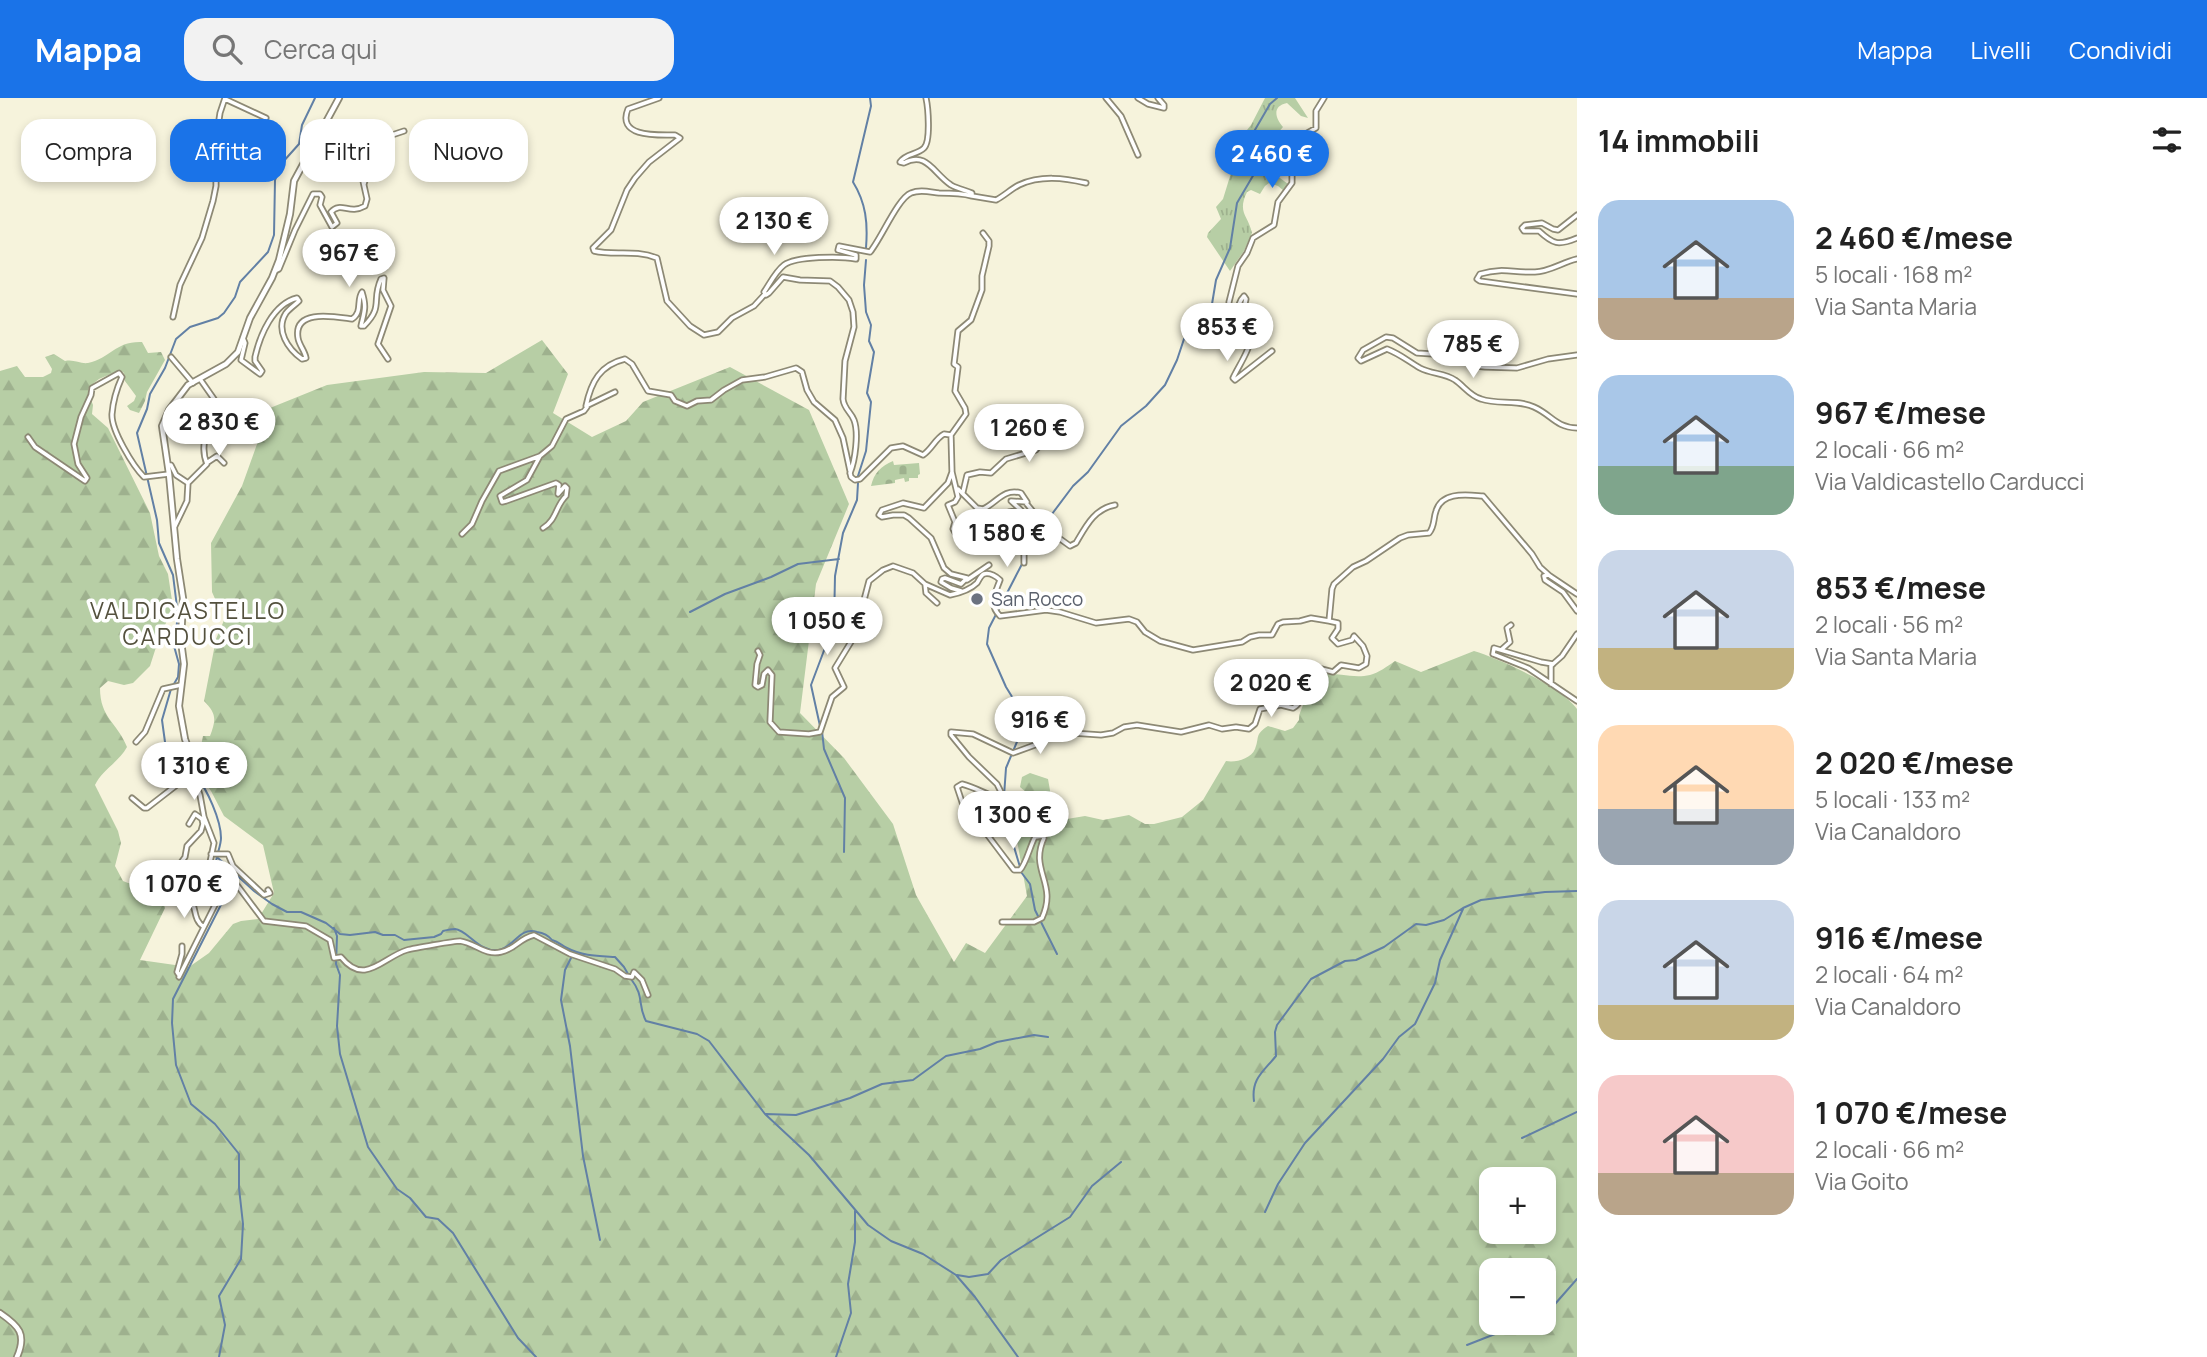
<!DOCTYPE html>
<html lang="it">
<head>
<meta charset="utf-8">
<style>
  body { margin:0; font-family:Manrope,sans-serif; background:#f2f2f2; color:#222; height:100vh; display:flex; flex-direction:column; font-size:26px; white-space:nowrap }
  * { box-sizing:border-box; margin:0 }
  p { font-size:23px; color:#767676 }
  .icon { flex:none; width:38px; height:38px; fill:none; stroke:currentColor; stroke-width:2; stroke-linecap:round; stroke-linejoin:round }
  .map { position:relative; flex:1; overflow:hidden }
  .details { display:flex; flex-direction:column; background:#fff; width:630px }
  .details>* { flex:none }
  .guide { position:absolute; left:21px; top:21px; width:665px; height:63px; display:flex; gap:14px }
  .tools { position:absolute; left:1479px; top:1069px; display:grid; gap:14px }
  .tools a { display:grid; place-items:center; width:77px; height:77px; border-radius:14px; background:#fff; box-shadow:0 4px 10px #0003; font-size:35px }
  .price { position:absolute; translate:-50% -60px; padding:0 16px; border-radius:24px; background:#fff; color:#222; font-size:23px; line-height:46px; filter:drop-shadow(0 2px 4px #0008) }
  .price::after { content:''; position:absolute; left:50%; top:42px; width:21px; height:16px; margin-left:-10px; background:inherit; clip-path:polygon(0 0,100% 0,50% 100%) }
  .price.current { background:#1a73e8; color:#fff }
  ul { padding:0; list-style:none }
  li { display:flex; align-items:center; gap:21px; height:175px; padding:0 21px }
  li span { display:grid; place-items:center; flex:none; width:196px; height:140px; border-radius:21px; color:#555 }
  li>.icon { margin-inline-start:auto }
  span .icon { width:84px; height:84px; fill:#fffc; stroke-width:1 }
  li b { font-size:30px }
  h2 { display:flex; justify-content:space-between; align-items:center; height:84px; padding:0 21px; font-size:30px }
  .chip { padding:0 24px; border-radius:21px; background:#fff; box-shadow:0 4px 10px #0003; font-size:24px; line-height:63px }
  .chip.current { background:#1a73e8; color:#fff }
  header { display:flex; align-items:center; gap:42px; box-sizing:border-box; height:98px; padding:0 35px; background:#1a73e8; color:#fff }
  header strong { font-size:33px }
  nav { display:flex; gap:38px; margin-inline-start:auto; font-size:24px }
  .search { width:490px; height:63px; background:#f2f2f2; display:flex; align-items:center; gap:18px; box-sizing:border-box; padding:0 24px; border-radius:21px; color:#767676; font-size:26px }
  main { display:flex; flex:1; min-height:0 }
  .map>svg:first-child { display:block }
</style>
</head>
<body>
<header>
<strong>Mappa</strong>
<div class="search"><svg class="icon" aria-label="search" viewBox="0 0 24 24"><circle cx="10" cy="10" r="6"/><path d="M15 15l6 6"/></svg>Cerca qui</div>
<nav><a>Mappa</a><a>Livelli</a><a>Condividi</a></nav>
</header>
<main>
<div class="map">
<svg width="1577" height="1259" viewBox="0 0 1577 1259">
  <defs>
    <pattern id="grass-tufts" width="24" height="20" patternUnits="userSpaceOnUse" patternTransform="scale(1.75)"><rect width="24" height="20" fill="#b7cea5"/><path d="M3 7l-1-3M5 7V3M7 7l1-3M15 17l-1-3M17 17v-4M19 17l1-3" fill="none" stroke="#9eb18e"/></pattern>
    <pattern id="forest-firs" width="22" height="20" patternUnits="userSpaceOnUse" patternTransform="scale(1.75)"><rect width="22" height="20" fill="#b7cea5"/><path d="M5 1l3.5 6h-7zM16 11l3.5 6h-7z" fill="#9eb18e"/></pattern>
    <pattern id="cemetery-stones" width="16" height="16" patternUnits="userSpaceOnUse" patternTransform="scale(1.75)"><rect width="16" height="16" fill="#b7cea5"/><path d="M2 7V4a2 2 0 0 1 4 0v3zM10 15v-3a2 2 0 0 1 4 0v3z" fill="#9eb18e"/></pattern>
  </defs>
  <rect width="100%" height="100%" fill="#f6f3dc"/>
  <!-- grass -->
  <path fill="url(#grass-tufts)" d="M1265 0H1295L1308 20 1301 18 1287 5C1272 8 1275 20 1283 29L1271 43 1277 56 1268 71 1288 86 1284 93 1278 88 1269 85 1265 88 1260 96 1251 92 1247 94C1237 115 1248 117 1252 135L1244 153 1230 173 1207 139 1208 135 1221 121 1216 109 1223 101 1231 75 1245 71 1255 61 1256 52 1252 50 1244 54 1238 47 1239 42 1251 27Z"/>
  <!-- forest -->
  <path fill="url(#forest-firs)" fill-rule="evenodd" d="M542 242 568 276 553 315 592 339 626 323 643 304 730 269 809 312 849 406 816 486 800 615 844 660 893 726 916 797 954 864 966 845 985 855 1027 798 1014 726 1030 704 1027 695 1020 689 1022 679 1030 675 1048 681 1051 698 1067 721 1085 718 1103 722 1129 717 1145 726H1154L1182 719 1203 702 1226 663C1235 665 1251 661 1255 651 1260 639 1254 637 1268 628L1285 633 1293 630 1299 622C1299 614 1302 611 1304 604 1306 594 1303 588 1308 579 1327 570 1349 582 1370 577 1378 575 1388 568 1395 563L1421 574 1474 553C1500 561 1562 589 1577 611V1259H0V273L17 268 25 279H43L51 275 52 271 45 259 54 256 65 263C74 261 80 266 88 265 111 260 115 243 142 244L148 255 161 254 165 262 147 294 145 303 139 315 130 312 127 308 134 303 136 298 125 283 124 275 120 272 99 281 89 289 88 294 93 307 92 316 108 330 150 415 159 458 168 476 173 509 158 543 150 568 133 585 124 587 108 583 100 590C100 620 117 624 127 649 119 664 102 672 95 687L118 733 121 745 115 768 123 783 128 785C146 784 162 790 165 810L140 862 189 869 209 855 233 826 241 823 258 821 274 795 263 747 224 718 211 693 199 676V658L203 638H210C216 622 217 616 204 603L216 541 228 513 216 503 212 494 211 445 242 388 270 310 327 287 424 274 486 275ZM1491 1082H1544V1134H1491ZM1491 1172H1544V1225H1491Z"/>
  <!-- cemetery -->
  <path fill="url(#cemetery-stones)" d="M893 363 894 367 919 365 920 376 918 377V380H909V383L905 384 904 380 895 382V385L871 388C874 375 881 368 893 363Z"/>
  <!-- pitch -->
  <path fill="#b7cea5" d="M244 31 256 36 245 58 234 53Z"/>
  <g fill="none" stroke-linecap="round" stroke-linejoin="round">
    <!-- stream -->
    <path stroke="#6280a5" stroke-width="2" d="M866 150C868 125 866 105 853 84L871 8 870 0
      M858 378 866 353 871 304 867 295 874 254 869 243 871 227 866 214 864 187 866 162
      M1026 451 1029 435 1052 416 1073 388 1088 374 1121 328 1146 308 1165 287 1177 262 1184 241 1211 212 1216 182 1230 150 1237 105 1254 76 1252 37 1270 6 1277 0
      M690 514 725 496 771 479 798 466 839 461
      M820 628 811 587 834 526 835 478 843 435 857 402 858 385
      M822 633 824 651 845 700 844 754
      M192 673 170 654 165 644 162 622 171 591 178 579 179 566 174 548 178 517 173 477 159 445 157 422 137 335 147 311 150 296 165 270 176 241 190 229 218 220 224 215 235 199 240 184 268 154 274 137 275 82 282 65 299 46 302 27 315 0
      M196 678C207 691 221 722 221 740 221 749 215 759 216 768 217 776 226 778 229 791L173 901 172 925 176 967 191 1006 215 1026 239 1056V1090L243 1126 241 1161 219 1198 225 1227 219 1259
      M218 760 254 793 272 806 287 814H301L326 825 340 836 350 837 375 834 383 837H395L404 842 434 839 441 836 443 833C447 832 451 831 455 831 468 832 479 855 499 852 514 849 520 828 537 834 544 835 548 837 552 842 559 844 561 847 567 850 582 858 598 858 615 859L624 869 628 876
      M1020 769 1003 712 1006 670 1019 639V610L1006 589 987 546 989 530 1022 466
      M1021 774 1030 786 1035 812 1057 856
      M334 830 337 838 336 866 340 877 337 928 340 956 368 1049 397 1091 410 1100 426 1119 438 1121 453 1135 518 1240 536 1259
      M573 856 565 872 561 902 570 948 583 1058 600 1142
      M631 881C645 899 637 906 646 923L697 936 709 943 765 1016 809 1057 868 1127 891 1143 923 1156 956 1177 975 1199 1018 1259
      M1254 1003C1251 981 1263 974 1276 958L1275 934 1277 927 1311 881 1345 863 1356 862 1384 849 1416 826 1426 827 1444 822 1463 810 1481 802 1545 794 1577 793
      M766 1016 796 1017 850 1000 882 986 913 982 946 958 980 951 997 944 1034 937 1048 939
      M1522 1040 1577 1014
      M1265 1114 1278 1086 1305 1045 1383 961 1399 939 1415 926 1435 885 1440 862 1463 811
      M957 1177 969 1179 988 1176 1001 1162 1070 1119 1092 1088 1121 1064
      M1544 1213 1555 1206 1577 1181
      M1467 1247 1523 1225
      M836 1259 851 1215 848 1186 855 1144V1113"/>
    <defs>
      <path id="minor" d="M659 0 628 11C616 40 659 37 675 37L680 40 649 64 635 80 627 92 611 132 593 150 594 153C615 158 634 151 657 160L667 203 690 228 704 237 718 234 732 220 754 208 765 196
        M1106 0 1121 18 1138 57
        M1138 0 1148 6 1164 10V7L1158 0
        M225 1 266 20
        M215 76 274 65
        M364 86 370 65
        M972 98 996 102C1004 98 1011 91 1019 87 1041 77 1064 80 1086 85
        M1577 117 1558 132 1553 131 1542 125 1525 127 1522 130 1524 133H1539C1553 146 1558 148 1577 140
        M1577 161C1563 164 1549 174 1535 174 1511 175 1505 169 1480 176L1477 181 1480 183 1577 196
        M275 173 279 171 295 132 313 96H320L322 99 320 107 332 129 337 125 331 114C341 103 349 117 365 108L367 101 359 65 361 56 374 43 404 33
        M173 219 180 187 202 140 213 103 216 88V42L220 15 225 0
        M243 240 245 245 241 262 260 276 262 273 255 263V259C260 237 273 206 297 200L299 203C295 207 290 210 286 215 275 232 288 251 302 261L306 260C305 253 299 247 298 240 293 210 336 219 352 221 363 214 356 202 362 194 367 210 364 214 361 228H364C384 208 371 203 381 181L384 180 383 192 391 208 378 246 388 261
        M1272 253 1235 282 1233 280C1239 267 1251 251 1251 236 1251 224 1241 219 1246 201L1244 198C1233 209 1241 224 1231 236L1229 235V204L1238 168 1247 155 1253 140 1274 127 1278 104 1292 85V62L1296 47 1302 38 1316 30V13L1324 0
        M1577 257 1548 261 1517 270 1485 269 1475 268 1449 257 1417 255 1393 240 1386 239 1363 252 1358 260 1361 263 1387 251C1400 256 1408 263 1420 270 1431 276 1445 275 1455 282 1464 288 1470 298 1481 301 1498 307 1517 301 1534 309 1552 317 1555 329 1577 330
        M171 259 193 285
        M200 281 214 301 219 320
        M615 294 586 308C591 284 600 267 625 261L632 266 648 293 671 297 675 303 687 308 697 303 711 302 724 292 742 282 765 279 796 270 802 274 807 292 814 304 835 322 843 340 850 373
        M951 337 966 316 965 310 955 293 958 269 954 266 958 233 971 222 982 192V178L989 148V143L983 135
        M28 339 35 349 85 383 87 380 78 366 74 346 81 319 91 297 92 290 119 275 122 279C117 290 113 303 112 316 111 332 133 368 144 379L169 376
        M208 364 217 358 224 365
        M168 367H171L176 377 188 385
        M952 374 948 385 924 410 903 405 882 412 879 417 882 419 893 417H904L909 420 931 440 944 470 951 476 967 480 961 486 945 480 942 481 941 484 951 490 961 493
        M850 375C855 363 859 335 854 322 851 314 844 311 843 301L845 263 854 229 853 214 849 202 838 189 830 183 800 182 783 179 769 195 766 197 764 194C770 185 776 173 784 167 796 158 841 158 856 161V157L838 152 839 148 870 154C881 141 898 100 911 95 920 91 930 94 939 95 950 95 961 95 972 98V95C965 92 958 91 951 87 933 75 927 53 904 65L900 64C906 55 917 57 924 50 931 43 928 9 926 0
        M850 375 851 379 855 382 860 381 891 350 903 348 923 357C932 351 935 341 944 336L951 337 952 374 958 399 955 404 948 407 955 424 953 431C957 439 960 442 970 442
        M958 391 977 410 983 411C997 405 1003 390 1021 395L1027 404 1011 403 1021 412 1009 414 1005 421 1020 430 1021 450 1024 452V465
        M963 394 967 377 980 374 991 375 1006 361 1036 352 1044 341 1041 335 1053 311
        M1026 405 1035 416 1038 432 1052 435 1070 448 1076 445C1086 428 1094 411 1115 407
        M175 428 187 403 188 385 207 366C200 350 207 337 207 321
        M543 430C556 423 556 407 566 398L567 390 565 388 558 396 559 387 556 385 506 403 502 404 500 398 527 382 540 358 552 348 566 321 584 313 587 309
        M462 436 472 426 482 403 499 373 540 358
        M1548 477 1544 478 1545 482 1563 494 1577 513
        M967 482 989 467
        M925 486 926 495 937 505
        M1501 552 1510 544 1507 530 1511 527
        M758 553 760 557 757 566 755 587 758 589 762 587 764 576 768 572 772 577 770 624 779 634 809 636 820 634 832 599 844 589 835 570 865 521 864 502 869 483 883 472 893 468 913 475 925 486 950 497C960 495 970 492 977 485 979 482 981 477 984 476 990 474 997 479 1000 482 995 496 988 506 1000 518L1046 512 1060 514 1096 525 1129 521 1137 524 1145 534 1160 543 1193 552 1242 544 1250 539 1259 537H1272L1278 526 1283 524 1300 523 1311 520 1329 523 1332 491 1334 486 1353 469 1366 463 1400 440 1408 437 1429 435C1435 428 1433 421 1436 413 1442 393 1467 397 1483 398L1532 456 1540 469 1550 478 1577 496
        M1493 556 1528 570 1577 603
        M1493 556 1494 550 1541 564 1553 566
        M1553 566 1562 558 1577 536
        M1551 586V568L1553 566
        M136 644 145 634 163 591 181 587
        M196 672 195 683 200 697 204 719 214 745 209 769 211 775 220 783H234L264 823 306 828 330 842 334 860 341 859C365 889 383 859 407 852 414 850 455 843 460 843 475 845 485 858 501 854 516 851 518 841 534 837L570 856 615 871 625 878 632 879 634 874 642 882 648 897
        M132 700 144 710H147L196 672
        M189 726 195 716 202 721
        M211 756H228L233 768 264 797 270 795 268 792
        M174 774 185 759 187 748 201 733 203 726 202 721
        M172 798 183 801 189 799C197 807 192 822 204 829
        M1002 824H1034L1042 820C1058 785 1029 773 1044 740L1043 738 1035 739C1030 748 1026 766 1020 772H1014L983 731 965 713 957 689 962 686C977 690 989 698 1002 701L1003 698 997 686 969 659 951 637V634L973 636 1013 655 1035 647 1058 634 1101 637 1113 635 1124 629 1137 627 1181 634 1209 627 1222 631 1236 629 1249 631 1255 626 1260 611 1281 607 1293 610 1296 608 1298 606 1297 586 1303 575 1314 569 1333 574 1341 567 1359 570 1366 566 1367 558 1363 548 1354 538 1352 542 1338 546 1332 540 1338 531V525L1329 523
        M179 877 177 874 182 856V848
        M179 879 224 789V784"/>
      <path id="tertiary" d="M196 672 185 641 179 608 184 566 181 543 183 500 177 461 169 376 162 328 169 312 188 287 226 266 238 254 250 220 272 180 279 162 290 116 294 83 339 0
        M0 1215C19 1228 27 1236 17 1259"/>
    </defs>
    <!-- minor casing -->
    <use href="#minor" stroke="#8d8975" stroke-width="7"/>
    <!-- tertiary casing -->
    <use href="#tertiary" stroke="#8d8975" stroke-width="8"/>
    <!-- minor -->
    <use href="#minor" stroke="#fff" stroke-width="3.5"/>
    <!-- tertiary -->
    <use href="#tertiary" stroke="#fff" stroke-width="4.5"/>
  </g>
  <!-- markers -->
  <circle fill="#6b7280" stroke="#fff" stroke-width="2.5" cx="977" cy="501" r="7"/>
  <g text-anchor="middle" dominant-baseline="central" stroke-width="7" stroke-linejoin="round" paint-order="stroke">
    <!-- worship labels -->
    <g font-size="19" fill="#5b616d" stroke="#fff" text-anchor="start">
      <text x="991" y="501">San Rocco</text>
    </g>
    <!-- quarter labels -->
    <g font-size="23" letter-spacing="2" fill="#54513e" stroke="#fff">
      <text x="188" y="512">VALDICASTELLO<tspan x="188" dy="26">CARDUCCI</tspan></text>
    </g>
  </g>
</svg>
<div class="tools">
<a>+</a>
<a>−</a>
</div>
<b class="price current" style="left:1272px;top:92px">2 460 €</b>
<b class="price" style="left:774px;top:159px">2 130 €</b>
<b class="price" style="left:349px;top:191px">967 €</b>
<b class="price" style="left:1227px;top:265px">853 €</b>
<b class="price" style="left:1473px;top:282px">785 €</b>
<b class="price" style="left:219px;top:360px">2 830 €</b>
<b class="price" style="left:1029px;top:366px">1 260 €</b>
<b class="price" style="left:1007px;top:471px">1 580 €</b>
<b class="price" style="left:827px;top:559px">1 050 €</b>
<b class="price" style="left:1271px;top:621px">2 020 €</b>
<b class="price" style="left:1040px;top:658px">916 €</b>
<b class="price" style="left:194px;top:704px">1 310 €</b>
<b class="price" style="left:1013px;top:753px">1 300 €</b>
<b class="price" style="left:184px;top:822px">1 070 €</b>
<div class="guide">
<a class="chip">Compra</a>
<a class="chip current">Affitta</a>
<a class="chip">Filtri</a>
<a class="chip">Nuovo</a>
</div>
</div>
<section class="details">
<h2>14 immobili<svg class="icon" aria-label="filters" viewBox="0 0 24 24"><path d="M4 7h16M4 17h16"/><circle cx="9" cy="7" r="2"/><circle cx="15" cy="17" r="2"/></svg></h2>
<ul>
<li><span style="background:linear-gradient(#a9c7e8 70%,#b9a48a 0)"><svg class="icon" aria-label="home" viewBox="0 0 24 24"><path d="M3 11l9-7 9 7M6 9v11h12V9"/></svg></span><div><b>2 460 €/mese</b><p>5 locali · 168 m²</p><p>Via Santa Maria</p></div></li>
<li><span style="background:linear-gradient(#a9c7e8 65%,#7fa58c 0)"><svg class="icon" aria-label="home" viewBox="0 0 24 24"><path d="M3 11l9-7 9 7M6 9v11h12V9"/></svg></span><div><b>967 €/mese</b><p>2 locali · 66 m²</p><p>Via Valdicastello Carducci</p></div></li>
<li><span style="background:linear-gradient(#c9d6e8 70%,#c2b280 0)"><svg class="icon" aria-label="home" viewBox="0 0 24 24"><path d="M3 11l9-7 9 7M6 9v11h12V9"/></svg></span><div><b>853 €/mese</b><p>2 locali · 56 m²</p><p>Via Santa Maria</p></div></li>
<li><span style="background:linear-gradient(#ffd9b3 60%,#9aa5b1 0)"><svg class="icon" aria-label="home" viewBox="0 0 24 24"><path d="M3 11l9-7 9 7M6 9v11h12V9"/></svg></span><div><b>2 020 €/mese</b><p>5 locali · 133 m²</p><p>Via Canaldoro</p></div></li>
<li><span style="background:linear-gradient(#c9d6e8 75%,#c2b280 0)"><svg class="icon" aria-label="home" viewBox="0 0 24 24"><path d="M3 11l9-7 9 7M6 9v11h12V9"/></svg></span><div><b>916 €/mese</b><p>2 locali · 64 m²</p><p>Via Canaldoro</p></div></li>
<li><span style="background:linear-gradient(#f6c9c9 70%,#b9a48a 0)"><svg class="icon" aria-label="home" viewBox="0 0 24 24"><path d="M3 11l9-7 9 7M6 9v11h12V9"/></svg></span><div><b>1 070 €/mese</b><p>2 locali · 66 m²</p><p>Via Goito</p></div></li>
</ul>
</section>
</main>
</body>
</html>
